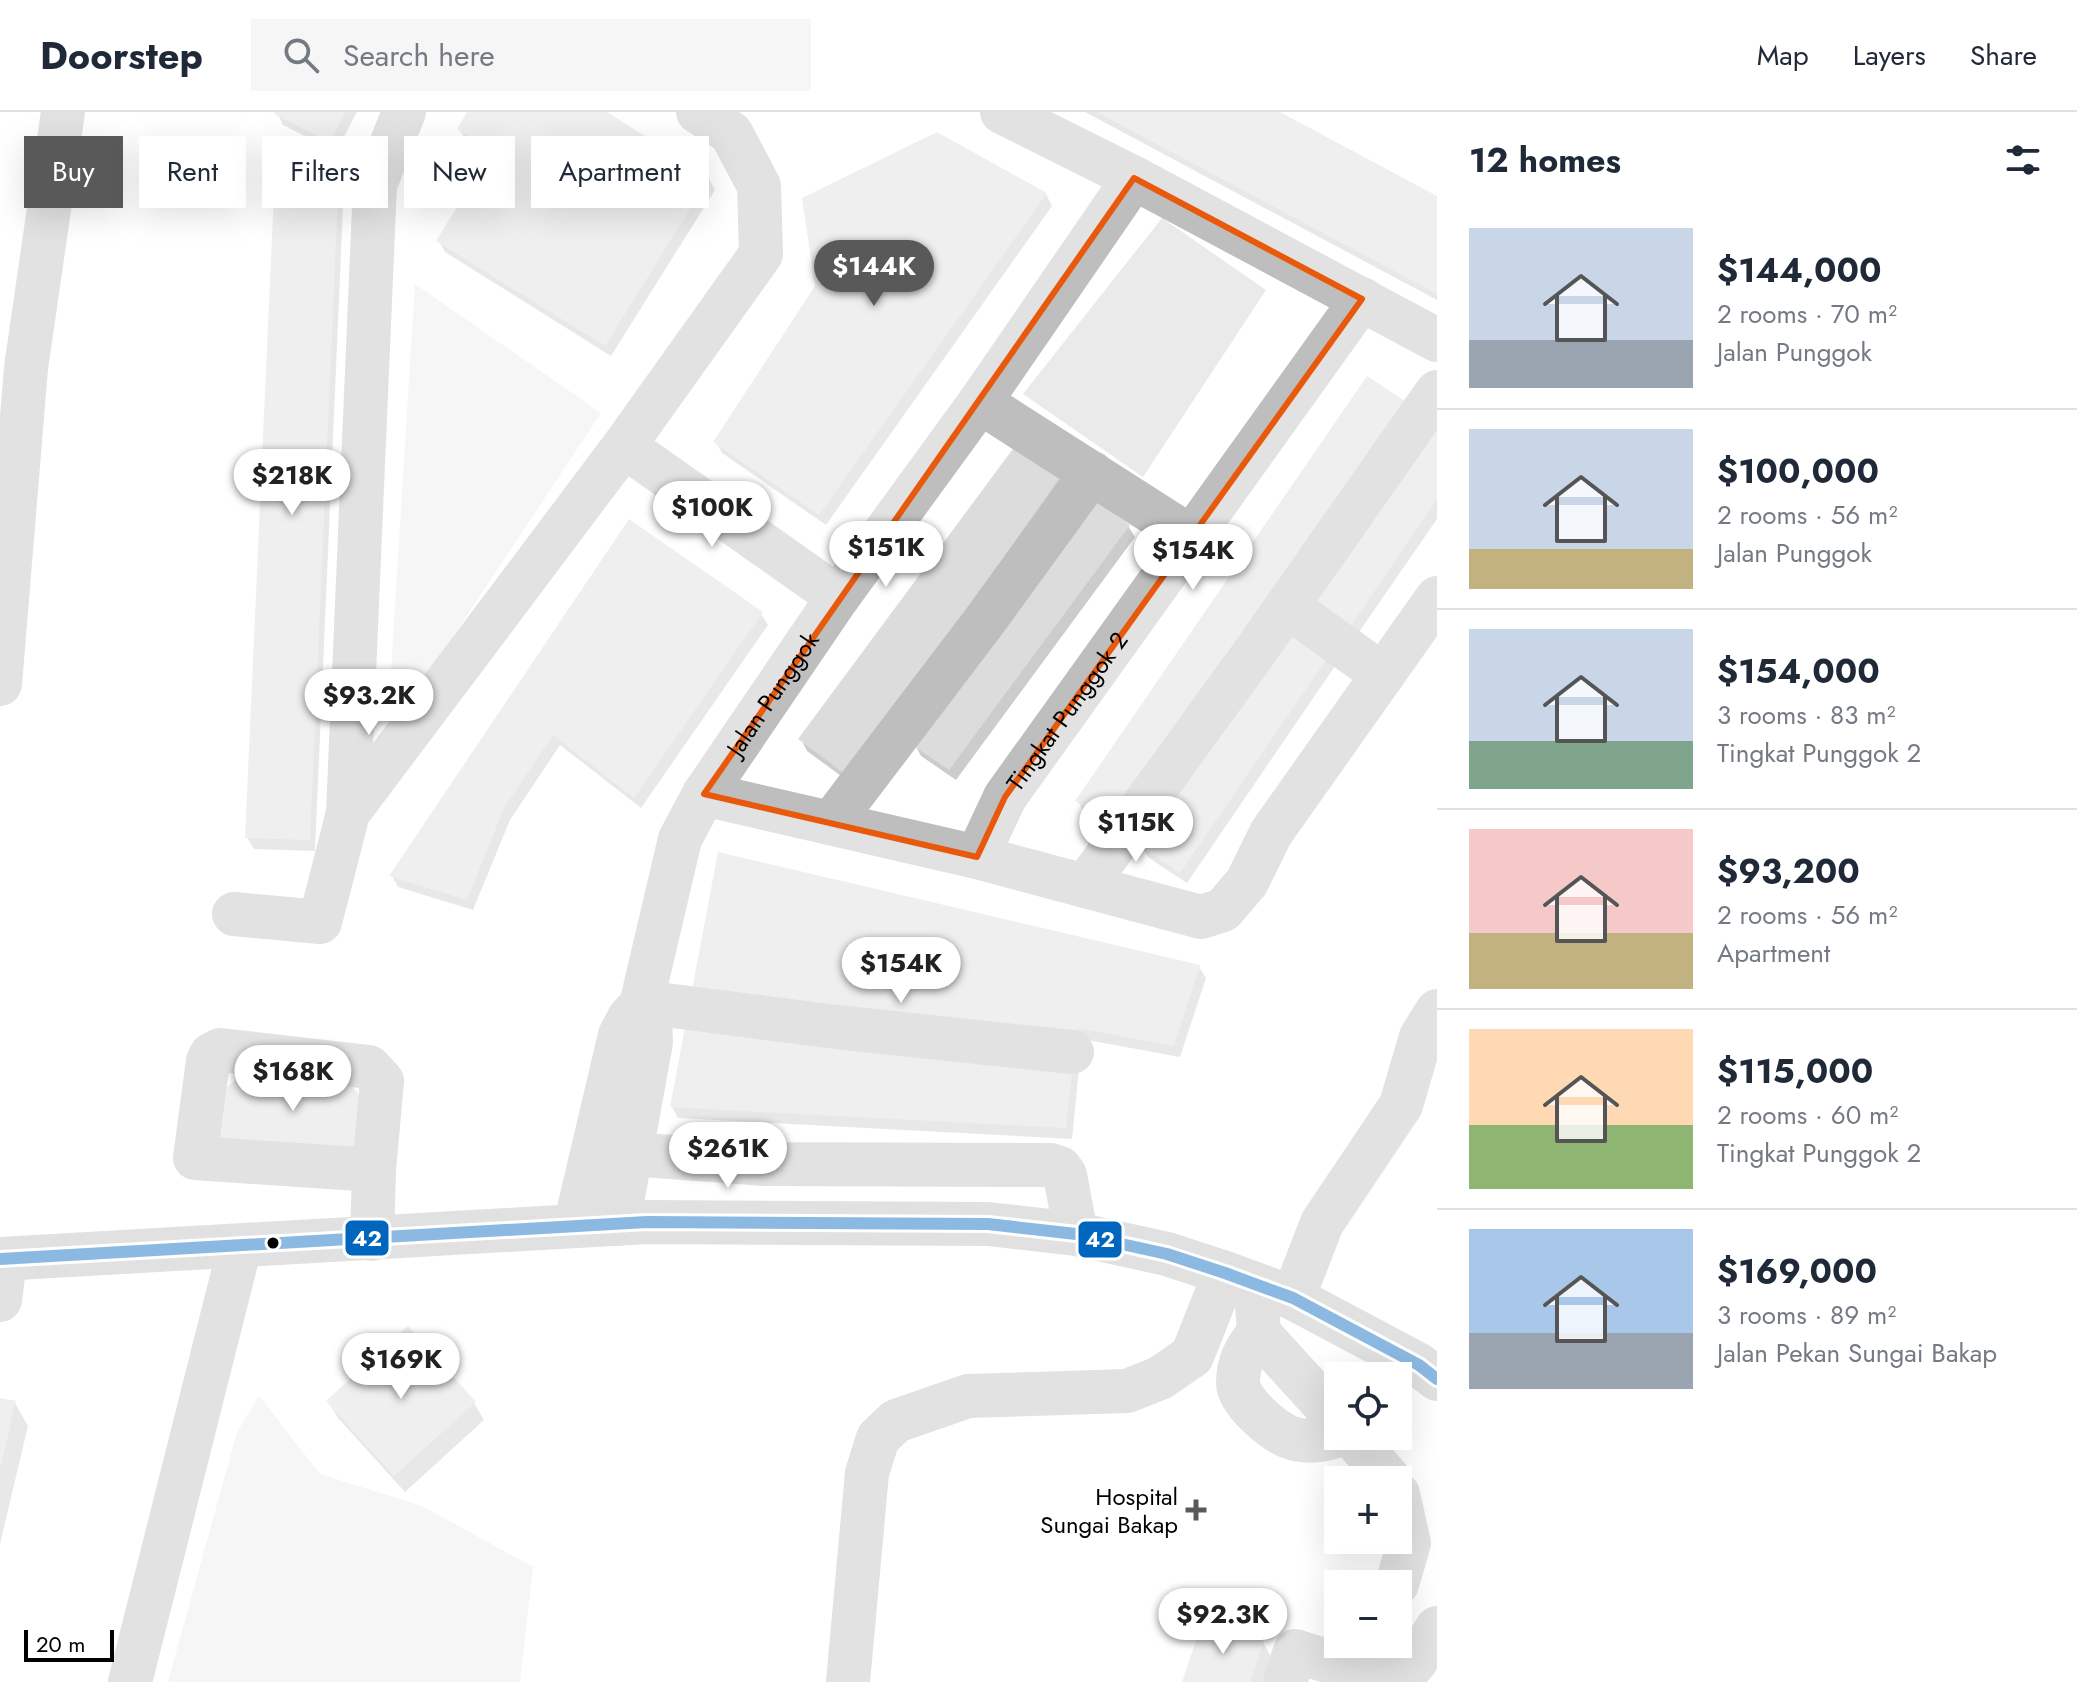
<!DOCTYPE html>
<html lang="en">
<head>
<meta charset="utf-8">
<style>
  body { margin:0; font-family:Jost,sans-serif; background:#f6f6f7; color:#1f2937; height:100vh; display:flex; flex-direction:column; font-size:30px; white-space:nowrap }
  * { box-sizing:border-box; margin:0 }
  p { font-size:26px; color:#747a83 }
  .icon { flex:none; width:44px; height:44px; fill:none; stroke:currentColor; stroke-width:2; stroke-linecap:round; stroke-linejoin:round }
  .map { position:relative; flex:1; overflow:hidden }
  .drawer { display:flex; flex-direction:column; background:#fff; width:640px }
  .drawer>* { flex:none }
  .banner { position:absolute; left:24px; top:24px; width:760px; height:72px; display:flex; gap:16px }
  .controls { position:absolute; left:1324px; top:1250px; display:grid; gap:16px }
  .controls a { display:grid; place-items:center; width:88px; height:88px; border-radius:0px; background:#fff; box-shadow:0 8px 32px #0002; font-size:40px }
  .scale { position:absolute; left:24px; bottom:20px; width:90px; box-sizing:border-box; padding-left:8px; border:4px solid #000; border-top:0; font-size:22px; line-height:28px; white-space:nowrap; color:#000; -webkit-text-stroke:6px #fff; paint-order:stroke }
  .price { position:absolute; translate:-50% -68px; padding:0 18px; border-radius:28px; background:#fff; color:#222; font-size:26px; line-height:52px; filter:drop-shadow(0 2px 4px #0008) }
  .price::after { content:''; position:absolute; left:50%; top:48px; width:24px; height:18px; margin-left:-12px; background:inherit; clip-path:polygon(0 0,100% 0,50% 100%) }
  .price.active { background:#595959; color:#fff }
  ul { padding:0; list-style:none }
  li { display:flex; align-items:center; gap:24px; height:200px; padding:0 32px }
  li+li { border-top:2px solid #e0e1e3 }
  li span { display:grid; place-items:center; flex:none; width:224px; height:160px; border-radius:0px; color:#555 }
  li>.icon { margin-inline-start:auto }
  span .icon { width:96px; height:96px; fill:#fffc; stroke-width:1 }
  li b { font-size:34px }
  h2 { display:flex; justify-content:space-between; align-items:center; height:96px; padding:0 32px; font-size:34px }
  .tag { padding:0 28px; border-radius:0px; background:#fff; box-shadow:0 8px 32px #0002; font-size:28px; line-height:72px }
  .tag.active { background:#595959; color:#fff }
  header { display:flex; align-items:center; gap:48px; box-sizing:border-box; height:112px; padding:0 40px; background:#fff; border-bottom:2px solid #e0e1e3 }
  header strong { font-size:38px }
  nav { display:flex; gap:44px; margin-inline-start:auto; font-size:28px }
  .search { width:560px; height:72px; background:#f6f6f7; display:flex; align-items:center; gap:20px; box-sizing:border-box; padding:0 28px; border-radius:0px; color:#747a83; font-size:30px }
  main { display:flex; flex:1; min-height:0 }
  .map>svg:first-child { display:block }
</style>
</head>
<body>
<header>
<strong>Doorstep</strong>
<div class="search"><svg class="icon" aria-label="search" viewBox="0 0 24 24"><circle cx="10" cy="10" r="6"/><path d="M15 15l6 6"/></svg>Search here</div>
<nav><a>Map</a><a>Layers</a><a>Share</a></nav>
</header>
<main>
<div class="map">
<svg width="1437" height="1570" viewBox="0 0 1437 1570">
  <rect width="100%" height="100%" fill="#fff"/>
  <!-- green -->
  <path fill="#eaeaea" d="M1162 106 1266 178 1143 365 1023 282Z
    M415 172 601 301 387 624Z
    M259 1284 320 1362 422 1394 533 1455 520 1570H168L237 1320Z"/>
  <!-- shadow -->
  <path fill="#0003" d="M277 0H357L336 40 283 13Z
    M470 0H603L709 66 715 78 611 244 445 140 439 129 491 44 466 28 459 17Z
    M1085 0H1275L1437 86V188Z
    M1046 82 1052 94 826 413 722 341 716 330Z
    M337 85 343 96 315 739 254 737 247 725Z
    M1407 293 1122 726 1084 700 1078 689Z
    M1437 316V407L1350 533 1314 504Z
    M1018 333 1067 373 856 675 807 639 801 627Z
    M629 410 761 502 768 513 641 696 560 633 510 708 473 798 398 775 392 764Z
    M1128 414 1135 425 956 668 921 644 915 633Z
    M1290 517 1335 554 1187 771 1149 746 1142 735Z
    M1199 855 1206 866 1180 945 1082 927 1072 1027 678 1006 672 995Z
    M0 1288 15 1291 28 1314 0 1432Z
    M328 1289 474 1291 484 1308 405 1380 338 1306Z
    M1262 1529 1281 1562 1279 1570H1184Z"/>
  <!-- building -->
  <path fill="#dcdcdc" d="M275 0H345L330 30 274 2Z
    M467 0H607L710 65 605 234 436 129 492 39 457 17Z
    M1097 0H1280L1437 84V182Z
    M937 20 1047 81 819 403 713 330 815 174 802 86Z
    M274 81 338 83 310 728 245 726Z
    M1367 264 1408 291 1115 716 1075 689Z
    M1437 314V387L1344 524 1305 493Z
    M1018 330 1063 361 849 665 798 627Z
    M1091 384 1130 413 949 658 912 633Z
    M629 407 763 500 634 686 553 623 504 696 467 788 389 764Z
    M1289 515 1330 542 1180 761 1140 734Z
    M718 740 1200 853 1174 934 1077 916 1066 1016 670 995Z
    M255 951 337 957 373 998 363 1046 213 1037 218 983Z
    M408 1214 476 1290 394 1364 326 1289Z
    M0 1286 16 1289 1 1353 0 1352Z
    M1203 1508 1264 1528 1250 1570H1182Z"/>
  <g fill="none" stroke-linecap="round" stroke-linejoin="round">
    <!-- minor -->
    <g stroke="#bebebe" stroke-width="44">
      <path d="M1002 0 1134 66 1437 228"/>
      <path d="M980 290 1191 425"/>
      <path d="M624 334 838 485"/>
      <path d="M1287 494 1383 563"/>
      <path d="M0 572 26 256 63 0"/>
      <path d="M704 682 977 745 1201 805 1223 798 1247 770 1271 721 1437 486"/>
      <path d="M348 701 624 334 761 142 759 74 731 21 698 0"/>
      <path d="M831 711 983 511 1092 361"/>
      <path id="s1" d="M977 745 1005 685 1362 187"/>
      <path d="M1085 774 1254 541 1437 280"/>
      <path d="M234 802 320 810 348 701 375 73 404 0"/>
      <path d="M642 890 836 915 1072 940"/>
      <path d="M631 1042 765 1052 1051 1053 1060 1056 1065 1063 1076 1122"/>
      <path d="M618 1112 651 930 650 909 641 893"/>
      <path id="s2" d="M575 1114 620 923 629 906 641 893 680 727 704 682 838 485 980 290 1134 66"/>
      <path d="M372 1127 374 1058 195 1046 208 949 211 943 220 938 369 955 382 969 374 1058"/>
      <path d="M1293 1186 1322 1111 1401 993 1421 925 1437 899"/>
      <path d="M0 1188 5 1147"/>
      <path d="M1257 1192 1259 1221 1338 1308"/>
      <path d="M1259 1221C1246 1236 1238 1250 1238 1271 1239 1290 1272 1318 1289 1325 1304 1331 1323 1329 1338 1323"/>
      <path d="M1352 1324 1390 1368"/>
      <path d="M1397 1472 1409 1431 1398 1382"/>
      <path d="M130 1570 240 1134"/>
      <path d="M848 1570 867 1361 878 1326 896 1309 968 1284 1127 1279 1160 1266 1192 1244 1225 1161"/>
      <path d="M1285 1570 1295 1539 1394 1570"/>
      <path d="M1397 1570 1416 1549 1437 1516"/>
    </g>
    <!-- major -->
    <path stroke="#bdbdbd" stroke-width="44" d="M0 1147 647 1110 988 1112 1076 1122 1167 1142 1225 1161 1293 1186 1419 1253 1437 1267"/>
    <defs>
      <path id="bus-1" d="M0 1147 647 1110 988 1112 1076 1122 1167 1142 1225 1161 1293 1186 1419 1253 1437 1267"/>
    </defs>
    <!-- bus-1 casing -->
    <use href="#bus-1" stroke="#fff" stroke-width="18"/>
    <!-- bus-1 -->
    <use href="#bus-1" stroke="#0065bd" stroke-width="12"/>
  </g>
  <!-- marked area -->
  <path d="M0 0H1437V1570H0ZM1134 66 1362 187 1005 685 977 745 704 682Z" fill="#fff" fill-opacity=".55" fill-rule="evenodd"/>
  <path fill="none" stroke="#e8590c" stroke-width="6" stroke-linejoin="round" d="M1134 66 1362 187 1005 685 977 745 704 682Z"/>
  <!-- markers -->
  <circle fill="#000" stroke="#fff" stroke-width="3" cx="273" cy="1131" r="7"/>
  <path fill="#595959" stroke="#fff" stroke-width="3" d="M1192 1386h8v8h8v8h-8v8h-8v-8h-8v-8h8z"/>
  <g text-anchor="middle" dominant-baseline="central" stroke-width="6" stroke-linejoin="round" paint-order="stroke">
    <!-- street labels -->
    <g font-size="24" fill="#000" stroke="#fff">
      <text stroke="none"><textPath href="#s2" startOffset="576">Jalan Punggok</textPath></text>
      <text stroke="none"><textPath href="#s1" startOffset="172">Tingkat Punggok 2</textPath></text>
    </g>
    <!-- poi labels -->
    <g font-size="24" fill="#000" stroke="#fff" text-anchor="end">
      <text x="1178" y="1384">Hospital<tspan x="1178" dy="28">Sungai Bakap</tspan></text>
    </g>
  </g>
  <g stroke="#fff" stroke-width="3">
    <rect x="344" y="1107" width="46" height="38" rx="8" fill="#0065bd"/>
    <rect x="1077" y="1108" width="46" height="39" rx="8" fill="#0065bd"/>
  </g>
  <g font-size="22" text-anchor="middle" font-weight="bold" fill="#fff">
    <text x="367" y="1134">42</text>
    <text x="1100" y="1135">42</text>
  </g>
</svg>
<div class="controls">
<a><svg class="icon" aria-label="locate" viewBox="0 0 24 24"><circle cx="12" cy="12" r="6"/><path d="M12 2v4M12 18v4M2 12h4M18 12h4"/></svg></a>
<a>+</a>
<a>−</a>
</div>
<div class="scale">20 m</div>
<b class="price active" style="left:874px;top:196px">$144K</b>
<b class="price" style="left:292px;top:405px">$218K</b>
<b class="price" style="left:712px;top:437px">$100K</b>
<b class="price" style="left:886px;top:477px">$151K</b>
<b class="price" style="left:1193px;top:480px">$154K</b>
<b class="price" style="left:369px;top:625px">$93.2K</b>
<b class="price" style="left:1136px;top:752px">$115K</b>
<b class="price" style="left:901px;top:893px">$154K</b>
<b class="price" style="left:293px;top:1001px">$168K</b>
<b class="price" style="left:728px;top:1078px">$261K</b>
<b class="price" style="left:401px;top:1289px">$169K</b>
<b class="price" style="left:1223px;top:1544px">$92.3K</b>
<div class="banner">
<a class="tag active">Buy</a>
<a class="tag">Rent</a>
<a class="tag">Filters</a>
<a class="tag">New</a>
<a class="tag">Apartment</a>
</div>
</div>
<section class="drawer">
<h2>12 homes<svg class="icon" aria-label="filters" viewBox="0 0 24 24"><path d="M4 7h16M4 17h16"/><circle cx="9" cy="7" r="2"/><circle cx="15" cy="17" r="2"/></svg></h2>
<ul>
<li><span style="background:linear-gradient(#c9d6e8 70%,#9aa5b1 0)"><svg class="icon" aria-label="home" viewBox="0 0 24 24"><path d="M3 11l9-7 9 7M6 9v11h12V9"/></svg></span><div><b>$144,000</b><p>2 rooms · 70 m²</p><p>Jalan Punggok</p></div></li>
<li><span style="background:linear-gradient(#c9d6e8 75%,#c2b280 0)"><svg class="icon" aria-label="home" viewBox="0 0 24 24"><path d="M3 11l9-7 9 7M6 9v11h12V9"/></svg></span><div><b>$100,000</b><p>2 rooms · 56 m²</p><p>Jalan Punggok</p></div></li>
<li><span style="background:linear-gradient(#c9d6e8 70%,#7fa58c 0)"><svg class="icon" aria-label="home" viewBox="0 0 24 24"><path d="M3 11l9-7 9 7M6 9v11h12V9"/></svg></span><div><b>$154,000</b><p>3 rooms · 83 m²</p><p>Tingkat Punggok 2</p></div></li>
<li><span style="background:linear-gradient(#f6c9c9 65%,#c2b280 0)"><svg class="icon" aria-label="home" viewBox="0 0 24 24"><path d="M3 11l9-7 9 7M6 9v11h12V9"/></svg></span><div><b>$93,200</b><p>2 rooms · 56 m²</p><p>Apartment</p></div></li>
<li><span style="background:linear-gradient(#ffd9b3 60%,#8fb573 0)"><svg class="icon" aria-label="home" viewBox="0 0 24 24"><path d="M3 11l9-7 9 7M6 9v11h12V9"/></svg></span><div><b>$115,000</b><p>2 rooms · 60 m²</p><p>Tingkat Punggok 2</p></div></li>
<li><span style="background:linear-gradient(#a9c7e8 65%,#9aa5b1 0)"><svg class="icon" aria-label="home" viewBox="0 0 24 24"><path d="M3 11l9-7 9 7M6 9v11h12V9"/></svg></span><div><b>$169,000</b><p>3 rooms · 89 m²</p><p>Jalan Pekan Sungai Bakap</p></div></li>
</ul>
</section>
</main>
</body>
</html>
